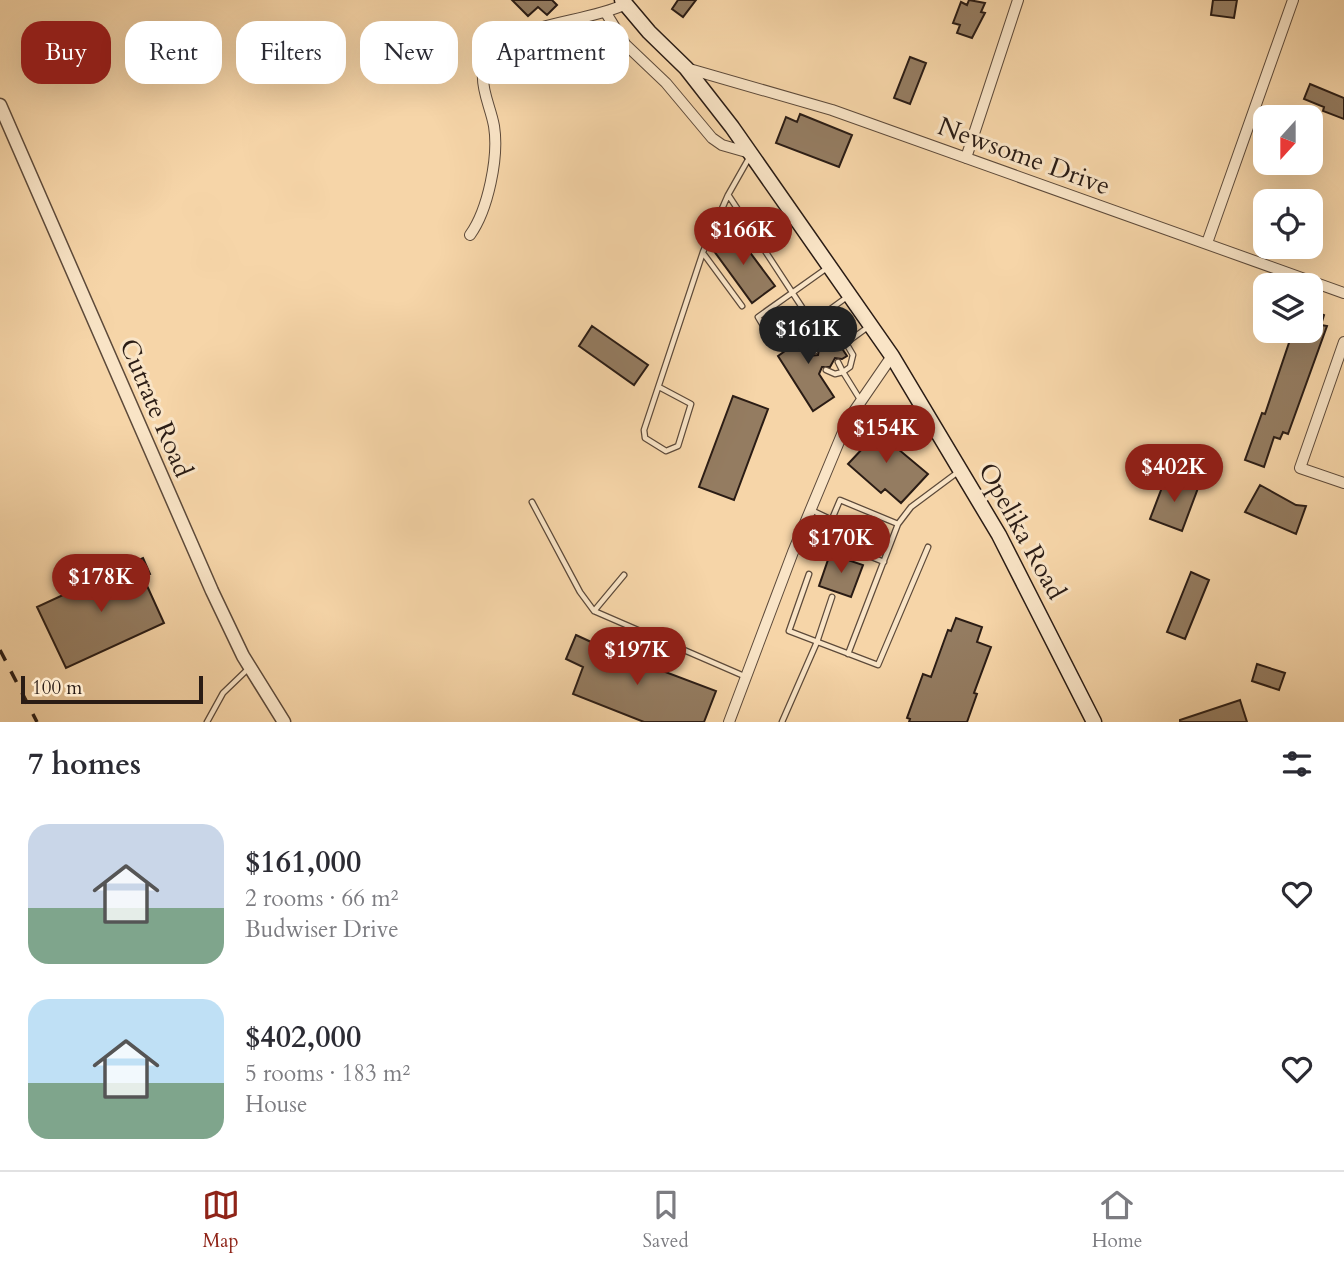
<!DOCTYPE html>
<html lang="en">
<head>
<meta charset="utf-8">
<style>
  body { margin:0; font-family:Cardo,serif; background:#f2f2f3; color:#2b2b33; height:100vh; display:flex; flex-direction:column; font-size:26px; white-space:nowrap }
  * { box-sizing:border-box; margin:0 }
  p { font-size:23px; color:#7c7c81 }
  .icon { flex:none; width:38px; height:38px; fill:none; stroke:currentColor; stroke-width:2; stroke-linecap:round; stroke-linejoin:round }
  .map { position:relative; height:722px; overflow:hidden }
  .panel { display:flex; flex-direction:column; background:#fff; flex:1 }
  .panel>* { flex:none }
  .hud { position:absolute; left:21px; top:21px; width:700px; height:63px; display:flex; gap:14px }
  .needle { width:46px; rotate:201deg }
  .controls { position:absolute; left:1253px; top:105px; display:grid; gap:14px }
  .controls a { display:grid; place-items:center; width:70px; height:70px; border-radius:14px; background:#fff; box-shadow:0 7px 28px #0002; font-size:35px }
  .scale { position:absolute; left:21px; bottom:18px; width:182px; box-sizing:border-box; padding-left:7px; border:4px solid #2a1c15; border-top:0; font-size:19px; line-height:24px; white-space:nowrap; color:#2a1c15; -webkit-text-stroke:5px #f9e4c6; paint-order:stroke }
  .price { position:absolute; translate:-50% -60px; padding:0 16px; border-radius:24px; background:#8f2418; color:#fff; font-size:23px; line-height:46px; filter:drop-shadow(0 2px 4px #0008) }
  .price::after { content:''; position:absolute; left:50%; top:42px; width:21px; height:16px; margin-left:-10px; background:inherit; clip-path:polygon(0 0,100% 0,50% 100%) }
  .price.selected { background:#222; color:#fff }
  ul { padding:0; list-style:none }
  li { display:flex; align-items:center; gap:21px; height:175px; padding:0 28px }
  li span { display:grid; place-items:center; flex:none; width:196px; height:140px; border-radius:21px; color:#555 }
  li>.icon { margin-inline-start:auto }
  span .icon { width:84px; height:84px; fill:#fffc; stroke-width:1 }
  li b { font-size:30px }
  h2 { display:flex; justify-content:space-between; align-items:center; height:84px; padding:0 28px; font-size:30px }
  .pill { padding:0 24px; border-radius:21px; background:#fff; box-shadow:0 7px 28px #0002; font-size:24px; line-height:63px }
  .pill.selected { background:#8f2418; color:#fff }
  .tabs { display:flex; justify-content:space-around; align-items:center; height:98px; border-top:2px solid #e1e1e2; background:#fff; font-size:19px; color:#7c7c81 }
  .tabs a { display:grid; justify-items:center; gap:4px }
  .tabs .selected { color:#8f2418 }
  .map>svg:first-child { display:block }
</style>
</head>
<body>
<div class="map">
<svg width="1344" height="722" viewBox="0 0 1344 722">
  <rect width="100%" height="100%" fill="#f6d5a8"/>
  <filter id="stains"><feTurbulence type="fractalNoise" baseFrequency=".00286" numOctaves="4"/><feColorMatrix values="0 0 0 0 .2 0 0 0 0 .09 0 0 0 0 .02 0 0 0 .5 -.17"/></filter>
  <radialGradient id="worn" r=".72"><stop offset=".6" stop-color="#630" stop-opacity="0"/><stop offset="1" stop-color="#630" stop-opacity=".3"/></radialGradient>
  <!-- building -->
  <path fill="#947c61" stroke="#2a1c15" stroke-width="2" d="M512 0H552L557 5 547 15 538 7 528 16Z
    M678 0H696L683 17 672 9Z
    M969 0 985 3 981 12 985 13 972 38 957 33 960 25 953 23 961 2 967 5Z
    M1213 0H1237L1234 18 1211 15Z
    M910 57 926 63 910 104 894 98Z
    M1310 84 1344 98V119L1323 111 1324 107 1304 99Z
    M800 114 852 135 839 167 776 143 786 117 797 122Z
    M734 231 775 286 752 303 711 247Z
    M1311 310 1324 315 1321 325 1327 326 1288 434 1283 432 1280 439 1274 437 1264 467 1245 460 1262 413 1265 414 1293 331 1311 335Z
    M779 319 787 331 786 338 792 339 796 345 800 343 808 356 818 355 819 349 829 347 835 338 847 356 842 359 835 358 830 367H822L819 374 834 397 813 411 778 356 785 351 782 346 784 341 776 338 769 326Z
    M592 326 648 365 634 385 579 346Z
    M733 396 768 409 734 500 699 487Z
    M867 423 928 474 901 503 885 489 881 493 848 464 864 447 854 438Z
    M1166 477 1198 488 1182 531 1150 519Z
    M1260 485 1296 505 1306 506 1296 534 1245 512Z
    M830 554 863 565 851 597 819 586Z
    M143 558 150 574 143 577 164 623 66 668 37 607Z
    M1191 572 1209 580 1185 639 1167 632Z
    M956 618 982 627 977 642 991 647 974 693 977 694 967 722H909L910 719 907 718 923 674 931 677 948 630 951 631Z
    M576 635 615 653 716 691 704 722H644L573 694 583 667 566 659Z
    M1257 664 1285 673 1279 690 1252 681Z
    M1240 700 1247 722H1180V720Z"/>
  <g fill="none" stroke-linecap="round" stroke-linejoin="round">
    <defs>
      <path id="service" d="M729 196 811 321 801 328 815 351
        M703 253 742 306
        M825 313 847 297
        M790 335 801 328
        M779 342 774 344 758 317 827 268
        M827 343 811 321 825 313 846 343
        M826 370 835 374 843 372 838 362
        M659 387 691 404 678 446 666 451 645 438 644 430 703 252 728 195 749 158
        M861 401 843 372 850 367 853 355 846 343 868 327
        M532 502 580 592 594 611 744 676
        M811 510 832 520
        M898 524 911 507 958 472
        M809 574 789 631 878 665 928 547
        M594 611 624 575
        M848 654 898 524 840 500 824 538 884 562
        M207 722 223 693 249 668
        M782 722 817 642 832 597"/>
      <path id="minor" d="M606 13 625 44 666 83 712 138 722 145 750 153
        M686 68 832 110 1344 293
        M966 158 1018 0
        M470 235C488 210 499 157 494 126 489 98 469 71 499 47 533 21 587 22 626 4
        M1207 243 1293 0
        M1344 342 1300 468 1344 483
        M729 722 793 552 848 420 892 356"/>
      <path id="tertiary" d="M0 105 212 591 243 656 284 722"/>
      <path id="secondary" d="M622 0 649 32 686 68 732 127 892 356 999 535 1094 722"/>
    </defs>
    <!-- service casing -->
    <use href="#service" stroke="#5d4a3a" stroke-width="7"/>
    <!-- minor casing -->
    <use href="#minor" stroke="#5d4a3a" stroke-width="12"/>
    <!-- tertiary casing -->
    <use href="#tertiary" stroke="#5d4a3a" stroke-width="15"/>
    <!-- secondary casing -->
    <use href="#secondary" stroke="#2a1c15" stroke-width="17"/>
    <!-- service -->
    <use href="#service" stroke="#f9e4c6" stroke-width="4.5"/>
    <!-- minor -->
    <use href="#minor" stroke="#f9e4c6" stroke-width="10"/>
    <!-- tertiary -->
    <use href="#tertiary" stroke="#f9e4c6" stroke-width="12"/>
    <!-- secondary -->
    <use href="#secondary" stroke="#f9e4c6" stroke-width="14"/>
    <!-- rail -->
    <path stroke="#2a1c15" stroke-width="3.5" stroke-dasharray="12 12" stroke-linecap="butt" d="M0 650 37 722"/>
  </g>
  <g text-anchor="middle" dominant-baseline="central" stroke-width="6" stroke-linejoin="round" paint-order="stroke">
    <!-- street labels -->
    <g font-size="26" fill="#2a1c15" stroke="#f9e4c6">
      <text transform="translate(1024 156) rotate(20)">Newsome Drive</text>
      <text transform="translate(156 408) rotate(67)">Cutrate Road</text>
      <text transform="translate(1022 531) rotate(61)">Opelika Road</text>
    </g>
  </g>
  <rect width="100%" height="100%" filter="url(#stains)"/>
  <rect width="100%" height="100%" fill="url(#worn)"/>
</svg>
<div class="controls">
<a><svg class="needle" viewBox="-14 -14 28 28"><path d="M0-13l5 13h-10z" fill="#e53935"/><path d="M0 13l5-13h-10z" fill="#7c7c81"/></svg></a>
<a><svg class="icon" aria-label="locate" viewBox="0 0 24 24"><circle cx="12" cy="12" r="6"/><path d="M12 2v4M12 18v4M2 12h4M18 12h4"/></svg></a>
<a><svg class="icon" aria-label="layers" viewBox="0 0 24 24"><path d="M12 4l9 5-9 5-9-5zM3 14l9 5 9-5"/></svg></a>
</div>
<div class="scale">100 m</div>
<b class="price" style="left:743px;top:267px">$166K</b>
<b class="price selected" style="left:808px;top:366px">$161K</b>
<b class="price" style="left:886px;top:465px">$154K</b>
<b class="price" style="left:1174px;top:504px">$402K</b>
<b class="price" style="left:841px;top:575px">$170K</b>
<b class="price" style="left:101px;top:614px">$178K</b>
<b class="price" style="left:637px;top:687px">$197K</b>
<div class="hud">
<a class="pill selected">Buy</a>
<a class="pill">Rent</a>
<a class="pill">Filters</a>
<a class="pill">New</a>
<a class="pill">Apartment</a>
</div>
</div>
<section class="panel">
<h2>7 homes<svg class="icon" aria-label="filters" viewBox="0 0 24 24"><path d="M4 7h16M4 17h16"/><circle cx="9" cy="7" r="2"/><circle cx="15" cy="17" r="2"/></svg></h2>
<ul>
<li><span style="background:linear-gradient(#c9d6e8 60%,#7fa58c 0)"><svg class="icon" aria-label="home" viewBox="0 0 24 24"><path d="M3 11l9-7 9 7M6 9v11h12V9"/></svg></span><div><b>$161,000</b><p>2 rooms · 66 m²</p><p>Budwiser Drive</p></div><svg class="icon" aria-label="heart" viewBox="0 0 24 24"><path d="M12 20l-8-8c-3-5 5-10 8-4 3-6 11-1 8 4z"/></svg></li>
<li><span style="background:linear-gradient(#bfe0f5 60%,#7fa58c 0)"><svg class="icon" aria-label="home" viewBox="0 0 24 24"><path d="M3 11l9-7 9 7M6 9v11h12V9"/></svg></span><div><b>$402,000</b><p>5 rooms · 183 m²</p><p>House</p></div><svg class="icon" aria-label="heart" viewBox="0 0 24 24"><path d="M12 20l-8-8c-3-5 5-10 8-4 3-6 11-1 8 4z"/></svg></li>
</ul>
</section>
<nav class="tabs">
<a class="selected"><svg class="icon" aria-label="map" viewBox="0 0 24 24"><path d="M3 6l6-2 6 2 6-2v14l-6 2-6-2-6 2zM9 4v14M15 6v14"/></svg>Map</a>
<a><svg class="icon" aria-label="saved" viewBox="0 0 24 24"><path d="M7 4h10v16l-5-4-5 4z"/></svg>Saved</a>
<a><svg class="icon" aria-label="home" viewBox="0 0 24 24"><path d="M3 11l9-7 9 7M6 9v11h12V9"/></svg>Home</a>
</nav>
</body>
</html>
